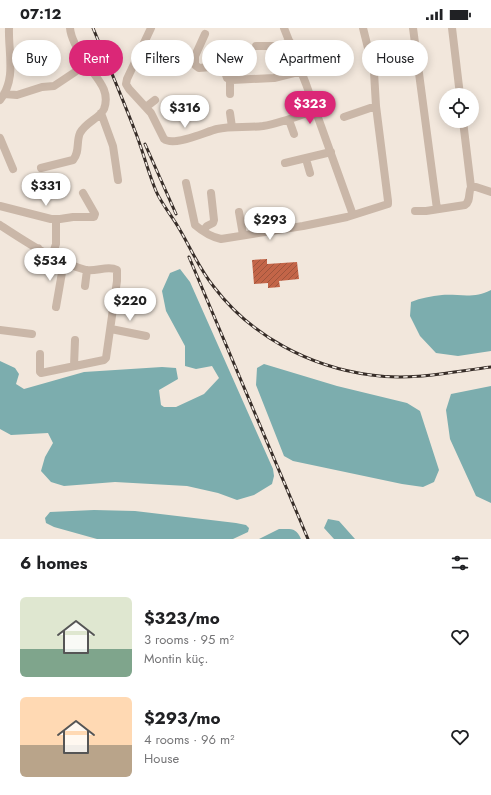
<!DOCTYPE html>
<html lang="en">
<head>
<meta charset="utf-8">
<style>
  body { margin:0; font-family:Jost,sans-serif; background:#f2f2f2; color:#202124; height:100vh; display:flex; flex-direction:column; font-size:15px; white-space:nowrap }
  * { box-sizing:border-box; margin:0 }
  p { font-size:13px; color:#757577 }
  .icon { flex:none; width:22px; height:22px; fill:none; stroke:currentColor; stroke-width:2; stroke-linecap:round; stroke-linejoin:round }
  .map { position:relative; height:511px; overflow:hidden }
  .side { display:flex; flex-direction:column; background:#fff; flex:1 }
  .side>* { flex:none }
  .banner { position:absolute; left:12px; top:12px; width:467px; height:36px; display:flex; gap:8px }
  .controls { position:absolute; left:439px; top:60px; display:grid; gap:8px }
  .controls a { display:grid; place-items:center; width:40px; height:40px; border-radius:50%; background:#fff; box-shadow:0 2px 10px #0003; font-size:20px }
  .price { position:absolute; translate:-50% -34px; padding:0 9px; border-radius:14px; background:#fff; color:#222; font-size:13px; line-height:26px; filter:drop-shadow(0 1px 2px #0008) }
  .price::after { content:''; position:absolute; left:50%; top:24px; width:12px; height:9px; margin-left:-6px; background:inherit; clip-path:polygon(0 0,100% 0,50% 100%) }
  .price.selected { background:#db2777; color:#fff }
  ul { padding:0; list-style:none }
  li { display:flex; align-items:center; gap:12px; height:100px; padding:0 20px }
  li span { display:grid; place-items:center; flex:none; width:112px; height:80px; border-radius:6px; color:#555 }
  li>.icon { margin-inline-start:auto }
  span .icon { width:48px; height:48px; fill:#fffc; stroke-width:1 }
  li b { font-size:17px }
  h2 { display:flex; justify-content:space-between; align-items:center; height:48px; padding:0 20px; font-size:17px }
  .chip { padding:0 14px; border-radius:18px; background:#fff; box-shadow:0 2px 10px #0003; font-size:14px; line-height:36px }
  .chip.selected { background:#db2777; color:#fff }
  .status { display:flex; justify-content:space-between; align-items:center; height:28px; padding:0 20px; background:#fff; direction:ltr }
  .status svg { height:11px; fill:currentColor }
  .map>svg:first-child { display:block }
</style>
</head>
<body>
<div class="status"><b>07:12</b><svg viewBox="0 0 49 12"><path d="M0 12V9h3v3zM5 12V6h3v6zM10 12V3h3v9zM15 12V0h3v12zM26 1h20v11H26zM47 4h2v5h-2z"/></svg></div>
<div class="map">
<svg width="491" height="511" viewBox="0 0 491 511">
  <defs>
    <pattern id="building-hatch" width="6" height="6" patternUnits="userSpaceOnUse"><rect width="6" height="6" fill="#c36548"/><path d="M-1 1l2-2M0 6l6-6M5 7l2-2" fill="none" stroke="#9f543c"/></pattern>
  </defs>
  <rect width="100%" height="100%" fill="#f2e7dc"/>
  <!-- water -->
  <path fill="#7cadae" d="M180 241 190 254 273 441 274 448 272 456 254 467 237 472 218 465 187 458 115 454 64 458 51 454 41 443 45 429 53 415 48 405 11 407 0 401V333L15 340 19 346 16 356 24 361 84 344 162 339 176 340 178 351 159 362 161 377 164 379H176L204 366 219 350 212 338 196 341 185 338V318L166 283 162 263 170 245Z
    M491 262V323L458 328 436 325 420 308 410 288 411 274C421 270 431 268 442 267 460 266 474 271 491 262Z
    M264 336 337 358 407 375 420 383 439 442 434 454 423 459 402 456 293 433 284 428 256 357 257 340Z
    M491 358V475L476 468 450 411 446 382 451 366Z
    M94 482 135 483 236 495 246 497 249 500 248 504 233 511H97L54 499 46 495 45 490 50 484Z
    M328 491 339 493 355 511H334L324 500Z
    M279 501C291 501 296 499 301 511H259Z"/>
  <!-- building -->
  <path fill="url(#building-hatch)" d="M267 231V236L297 234 299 251 279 253 280 259 268 260V255L254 256 252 232Z"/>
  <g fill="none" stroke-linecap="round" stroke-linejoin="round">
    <!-- minor -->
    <path stroke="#cab7a8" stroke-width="8" d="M151 0 127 51 126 56 129 61 151 85 164 111C174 119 205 104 217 101 232 98 247 100 263 98 281 95 298 88 315 82
      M284 0 306 56 353 187
      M413 0 437 181
      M452 0 460 67
      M205 6 195 28V37L199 40 223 38 227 50 232 52 274 50 302 43
      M256 18H276L290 14
      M211 39 213 19
      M4 66 17 67 42 59 54 58 87 36
      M230 66V51
      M0 72C17 51 8 24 9 0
      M146 79 155 72
      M101 85 113 118 118 152
      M230 85 232 99
      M344 89 376 78
      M289 92 294 106
      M463 93 471 159
      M0 110 13 141
      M306 131 310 145
      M285 135 331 124
      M41 140 73 132C80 124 76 114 80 105 86 94 100 90 104 81 111 62 96 50 87 36 80 26 71 12 70 0
      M186 155 195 197C202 203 211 209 221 211L303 198 347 189 388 176V173L376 78 374 44 363 0
      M0 178 51 191H60L73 189H94L95 186 83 165
      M415 183H426L465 177C471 173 468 165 471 159H476L491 164
      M239 184 243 207
      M0 197C26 214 56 234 86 242 96 244 108 237 117 242V253L106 330 104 332 41 345 40 344V326
      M203 203 207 198 213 195 214 192 211 165
      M52 228 56 216V192
      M33 237 38 220
      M85 258 87 242
      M56 279 64 233
      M111 301 146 308
      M0 302 32 306
      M74 338 75 312"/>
    <defs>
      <path id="rail" d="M93 0C107 34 122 69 135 103 143 123 148 144 156 163 162 177 173 189 180 202 191 221 200 242 214 259 251 308 310 339 371 347 411 353 451 344 491 339
        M145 116 176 186
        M189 229 308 511"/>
    </defs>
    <!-- rail casing -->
    <use href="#rail" stroke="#372d28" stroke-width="3"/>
    <!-- rail -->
    <use href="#rail" stroke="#f9f1e9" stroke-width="1.5" stroke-dasharray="4.5" stroke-linecap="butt"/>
  </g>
</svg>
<div class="controls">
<a><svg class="icon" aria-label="locate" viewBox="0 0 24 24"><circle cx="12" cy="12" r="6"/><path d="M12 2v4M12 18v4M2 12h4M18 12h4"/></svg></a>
</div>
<b class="price selected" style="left:310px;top:97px">$323</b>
<b class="price" style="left:185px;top:101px">$316</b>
<b class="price" style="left:46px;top:179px">$331</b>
<b class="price" style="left:270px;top:213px">$293</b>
<b class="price" style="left:50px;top:254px">$534</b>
<b class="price" style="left:130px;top:294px">$220</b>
<div class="banner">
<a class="chip">Buy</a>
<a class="chip selected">Rent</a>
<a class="chip">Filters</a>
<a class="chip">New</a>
<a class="chip">Apartment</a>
<a class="chip">House</a>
</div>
</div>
<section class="side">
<h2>6 homes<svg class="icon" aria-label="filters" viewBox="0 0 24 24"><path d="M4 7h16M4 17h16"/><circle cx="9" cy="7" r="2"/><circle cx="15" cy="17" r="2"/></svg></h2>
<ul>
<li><span style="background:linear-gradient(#dfe7d0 65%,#7fa58c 0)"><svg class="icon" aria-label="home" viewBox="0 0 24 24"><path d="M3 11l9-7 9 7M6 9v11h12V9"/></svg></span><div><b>$323/mo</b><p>3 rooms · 95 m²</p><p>Montin küç.</p></div><svg class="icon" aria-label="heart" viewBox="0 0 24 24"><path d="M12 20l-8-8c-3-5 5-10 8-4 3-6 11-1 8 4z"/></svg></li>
<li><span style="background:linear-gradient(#ffd9b3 60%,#b9a48a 0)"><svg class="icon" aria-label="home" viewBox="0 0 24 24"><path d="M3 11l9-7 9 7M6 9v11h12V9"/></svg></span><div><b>$293/mo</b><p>4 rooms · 96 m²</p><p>House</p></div><svg class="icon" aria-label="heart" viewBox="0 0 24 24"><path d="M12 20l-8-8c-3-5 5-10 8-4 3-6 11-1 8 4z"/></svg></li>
</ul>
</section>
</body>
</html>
